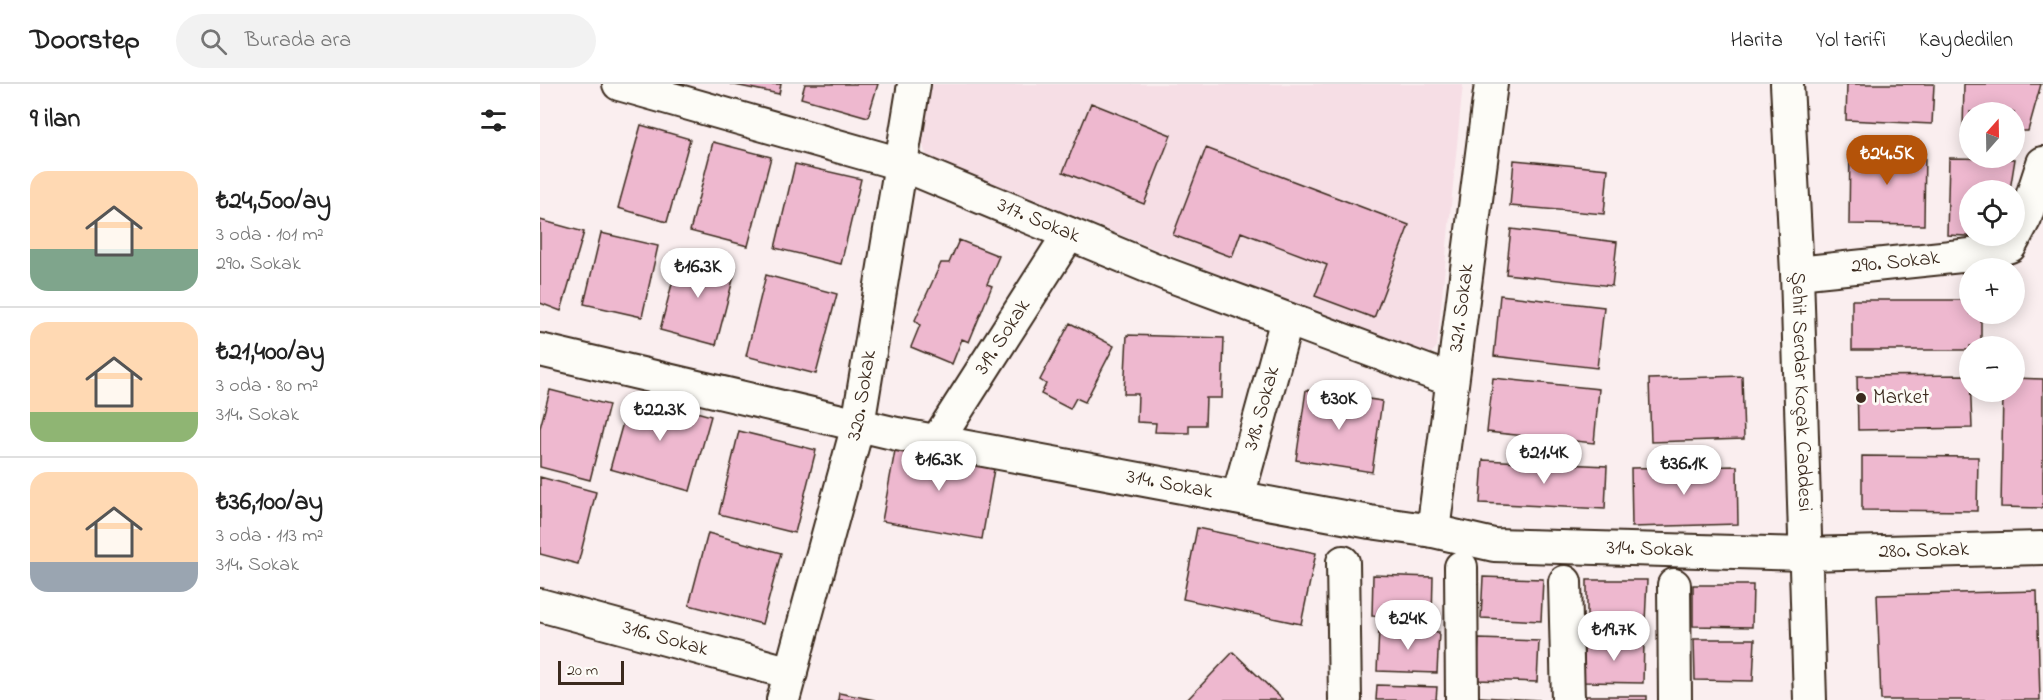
<!DOCTYPE html>
<html lang="tr">
<head>
<meta charset="utf-8">
<style>
  body { margin:0; font-family:"Indie Flower",sans-serif; background:#f2f2f2; color:#222; height:100vh; display:flex; flex-direction:column; font-size:22px; white-space:nowrap }
  * { box-sizing:border-box; margin:0 }
  p { font-size:20px; color:#767676 }
  .icon { flex:none; width:33px; height:33px; fill:none; stroke:currentColor; stroke-width:2; stroke-linecap:round; stroke-linejoin:round }
  .map { position:relative; flex:1; overflow:hidden }
  .drawer { display:flex; flex-direction:column; background:#fff; width:540px }
  .drawer>* { flex:none }
  .needle { width:39px; rotate:20deg }
  .buttons { position:absolute; left:1419px; top:18px; display:grid; gap:12px }
  .buttons a { display:grid; place-items:center; width:66px; height:66px; border-radius:50%; background:#fff; box-shadow:0 3px 15px #0003; font-size:30px }
  .scale { position:absolute; left:18px; bottom:15px; width:66px; box-sizing:border-box; padding-left:6px; border:3px solid #3b2a1e; border-top:0; font-size:16px; line-height:21px; white-space:nowrap; color:#3b2a1e; -webkit-text-stroke:4px #fdfcf7; paint-order:stroke }
  .price { position:absolute; translate:-50% -51px; padding:0 14px; border-radius:21px; background:#fff; color:#222; font-size:20px; line-height:39px; filter:drop-shadow(0 2px 3px #0008) }
  .price::after { content:''; position:absolute; left:50%; top:36px; width:18px; height:14px; margin-left:-9px; background:inherit; clip-path:polygon(0 0,100% 0,50% 100%) }
  .price.selected { background:#b45309; color:#fff }
  ul { padding:0; list-style:none }
  li { display:flex; align-items:center; gap:18px; height:150px; padding:0 30px }
  li+li { border-top:2px solid #e0e0e0 }
  li span { display:grid; place-items:center; flex:none; width:168px; height:120px; border-radius:18px; color:#555 }
  li>.icon { margin-inline-start:auto }
  span .icon { width:72px; height:72px; fill:#fffc; stroke-width:1 }
  li b { font-size:26px }
  h2 { display:flex; justify-content:space-between; align-items:center; height:72px; padding:0 30px; font-size:26px }
  header { display:flex; align-items:center; gap:36px; box-sizing:border-box; height:84px; padding:0 30px; background:#fff; border-bottom:2px solid #e0e0e0 }
  header strong { font-size:28px }
  nav { display:flex; gap:33px; margin-inline-start:auto; font-size:21px }
  .search { width:420px; height:54px; background:#f2f2f2; display:flex; align-items:center; gap:15px; box-sizing:border-box; padding:0 21px; border-radius:33px; color:#767676; font-size:22px }
  main { display:flex; flex:1; min-height:0 }
  .map>svg:first-child { display:block }
</style>
</head>
<body>
<header>
<strong>Doorstep</strong>
<div class="search"><svg class="icon" aria-label="search" viewBox="0 0 24 24"><circle cx="10" cy="10" r="6"/><path d="M15 15l6 6"/></svg>Burada ara</div>
<nav><a>Harita</a><a>Yol tarifi</a><a>Kaydedilen</a></nav>
</header>
<main>
<section class="drawer">
<h2>9 ilan<svg class="icon" aria-label="filters" viewBox="0 0 24 24"><path d="M4 7h16M4 17h16"/><circle cx="9" cy="7" r="2"/><circle cx="15" cy="17" r="2"/></svg></h2>
<ul>
<li><span style="background:linear-gradient(#ffd9b3 65%,#7fa58c 0)"><svg class="icon" aria-label="home" viewBox="0 0 24 24"><path d="M3 11l9-7 9 7M6 9v11h12V9"/></svg></span><div><b>₺24,500/ay</b><p>3 oda · 101 m²</p><p>290. Sokak</p></div></li>
<li><span style="background:linear-gradient(#ffd9b3 75%,#8fb573 0)"><svg class="icon" aria-label="home" viewBox="0 0 24 24"><path d="M3 11l9-7 9 7M6 9v11h12V9"/></svg></span><div><b>₺21,400/ay</b><p>3 oda · 80 m²</p><p>314. Sokak</p></div></li>
<li><span style="background:linear-gradient(#ffd9b3 75%,#9aa5b1 0)"><svg class="icon" aria-label="home" viewBox="0 0 24 24"><path d="M3 11l9-7 9 7M6 9v11h12V9"/></svg></span><div><b>₺36,100/ay</b><p>3 oda · 113 m²</p><p>314. Sokak</p></div></li>
</ul>
</section>
<div class="map">
<svg width="1503" height="616" viewBox="0 0 1503 616">
  <rect width="100%" height="100%" fill="#faeeef"/>
  <filter id="ink" filterUnits="userSpaceOnUse"><feTurbulence type="fractalNoise" baseFrequency=".0167" numOctaves="2"/><feDisplacementMap in="SourceGraphic" scale="12" xChannelSelector="R" yChannelSelector="G"/><feConvolveMatrix kernelMatrix="1 2 1 2 8 2 1 2 1" color-interpolation-filters="sRGB"/></filter>
  <g filter="url(#ink)">
    <!-- built -->
    <path fill="#f6dee5" d="M388 0H923L897 263 886 274 387 73 379 50Z"/>
    <!-- building -->
    <path fill="#eeb8cf" stroke="#3b2a1e" stroke-width="1.5" d="M190 0H241L239 10Z
      M265 0H338L328 33 261 14Z
      M1307 0H1394L1392 40 1306 36Z
      M1424 0H1501L1488 47H1474V28H1430V47L1423 46Z
      M551 19 631 51 604 120 523 88Z
      M101 41 150 55 127 138 78 124Z
      M173 58 231 73 208 162 150 147Z
      M1310 63 1385 64 1384 141 1309 140Z
      M666 64 869 141 834 234 775 212 787 181 701 148 692 173 633 151Z
      M1409 74 1475 75 1470 106H1430V152H1447L1445 153 1407 151Z
      M974 76 1068 85 1064 130 970 122Z
      M255 80 321 95 301 180 235 164Z
      M0 136 44 148 21 227 0 219Z
      M971 145 1077 158 1072 202 966 190Z
      M61 149 118 162 102 233 44 220Z
      M419 156 459 172 447 200 452 202 429 258 422 255 412 280 371 263 380 241 375 236 401 179H409Z
      M140 169 196 184 176 261 120 246Z
      M226 191 297 210 276 290 206 272Z
      M960 211 1064 223 1057 284 954 272Z
      M1312 216H1430V230H1441V262H1430V266H1312Z
      M530 239 574 262 545 318 536 314 530 325 501 310 506 300 500 296Z
      M587 251 684 254 682 314H666L665 341H649V349L615 348 616 339 597 338 598 310H584Z
      M1430 291 1432 344 1318 346 1317 292Z
      M1202 292 1204 355 1111 358 1109 295Z
      M953 294 1059 305 1054 359 947 348Z
      M1474 294 1503 295V424L1461 423 1463 308H1474Z
      M10 306 69 321 50 396 0 383V344Z
      M766 306 842 317 832 388 756 376Z
      M91 310 171 332 150 407 70 385Z
      M199 347 276 366 255 449 179 430Z
      M356 361 455 379 442 455 342 437Z
      M1322 372 1438 373 1437 427 1322 426Z
      M943 376 1067 382 1065 425 940 419Z
      M1197 382 1198 440 1092 443 1091 384Z
      M0 393 56 408 38 480 0 470Z
      M657 444 776 469 761 540 643 515Z
      M168 449 241 469 222 540 149 521Z
      M833 491 893 493 892 535 832 532Z
      M943 493 1003 495 1001 537 941 534Z
      M1047 496H1107L1105 538 1047 537Z
      M1153 501H1213L1212 543 1153 542Z
      M1497 507 1500 616H1341L1337 511Z
      M839 546 899 548 897 589 837 587Z
      M939 555 999 557 997 598 937 596Z
      M1154 555H1215L1213 597 1155 596Z
      M1044 557H1104L1103 599 1044 598Z
      M693 568 743 616H647Z
      M837 601 897 603 896 616H836Z
      M299 609 335 616H298Z
      M1046 612H1107V616H1046Z
      M940 613 1000 616H940Z"/>
    <g fill="none" stroke-linecap="round" stroke-linejoin="round">
      <defs>
        <g id="minor">
          <path id="s1" d="M79 0 361 80 626 190 911 296"/>
          <path id="s2" d="M1247 0 1257 189 1270 616"/>
          <path id="s3" d="M1257 189 1450 169 1470 162 1485 134 1503 79"/>
          <path id="s4" d="M0 266 357 350 830 438 893 447 954 461 1265 470 1503 464"/>
          <path id="s5" d="M397 357 529 150"/>
          <path id="s6" d="M698 413 747 235"/>
          <path id="s7" d="M893 447 951 0"/>
          <path d="M803 478 805 616"/>
          <path d="M921 483 922 616"/>
          <path d="M1025 498 1028 616"/>
          <path d="M1134 501 1135 616"/>
          <path id="s8" d="M0 521 251 589"/>
          <path id="s9" d="M243 616 318 341 374 0"/>
        </g>
      </defs>
      <!-- minor casing -->
      <use href="#minor" stroke="#3b2a1e" stroke-width="36"/>
      <!-- minor -->
      <use href="#minor" stroke="#fdfcf7" stroke-width="32"/>
    </g>
  </g>
  <!-- markers -->
  <circle fill="#3b2a1e" stroke="#fdfcf7" stroke-width="2" cx="1321" cy="314" r="6"/>
  <g text-anchor="middle" dominant-baseline="central" stroke-width="6" stroke-linejoin="round" paint-order="stroke">
    <!-- street labels -->
    <g font-size="21" fill="#3b2a1e" stroke="#fdfcf7">
      <text stroke="none"><textPath href="#s1" startOffset="442">317. Sokak</textPath></text>
      <text stroke="none"><textPath href="#s3" startOffset="99">290. Sokak</textPath></text>
      <text stroke="none"><textPath href="#s7" startOffset="225">321. Sokak</textPath></text>
      <text stroke="none"><textPath href="#s5" startOffset="123">319. Sokak</textPath></text>
      <text stroke="none"><textPath href="#s2" startOffset="308">Şehit Serdar Koçak Caddesi</textPath></text>
      <text stroke="none"><textPath href="#s9" startOffset="315">320. Sokak</textPath></text>
      <text stroke="none"><textPath href="#s6" startOffset="92">318. Sokak</textPath></text>
      <text stroke="none"><textPath href="#s4" startOffset="644">314. Sokak</textPath></text>
      <text stroke="none"><textPath href="#s4" startOffset="1130">314. Sokak</textPath></text>
      <text stroke="none"><textPath href="#s4" startOffset="1404">280. Sokak</textPath></text>
      <text stroke="none"><textPath href="#s8" startOffset="130">316. Sokak</textPath></text>
    </g>
    <!-- poi labels -->
    <g font-size="21" fill="#3b2a1e" stroke="#fdfcf7" text-anchor="start">
      <text x="1333" y="314">Market</text>
    </g>
  </g>
</svg>
<div class="buttons">
<a><svg class="needle" viewBox="-14 -14 28 28"><path d="M0-13l5 13h-10z" fill="#e53935"/><path d="M0 13l5-13h-10z" fill="#767676"/></svg></a>
<a><svg class="icon" aria-label="locate" viewBox="0 0 24 24"><circle cx="12" cy="12" r="6"/><path d="M12 2v4M12 18v4M2 12h4M18 12h4"/></svg></a>
<a>+</a>
<a>−</a>
</div>
<div class="scale">20 m</div>
<b class="price selected" style="left:1347px;top:102px">₺24.5K</b>
<b class="price" style="left:158px;top:215px">₺16.3K</b>
<b class="price" style="left:799px;top:347px">₺30K</b>
<b class="price" style="left:120px;top:358px">₺22.3K</b>
<b class="price" style="left:1004px;top:401px">₺21.4K</b>
<b class="price" style="left:399px;top:408px">₺16.3K</b>
<b class="price" style="left:1144px;top:412px">₺36.1K</b>
<b class="price" style="left:868px;top:567px">₺24K</b>
<b class="price" style="left:1074px;top:578px">₺19.7K</b>
</div>
</main>
</body>
</html>
